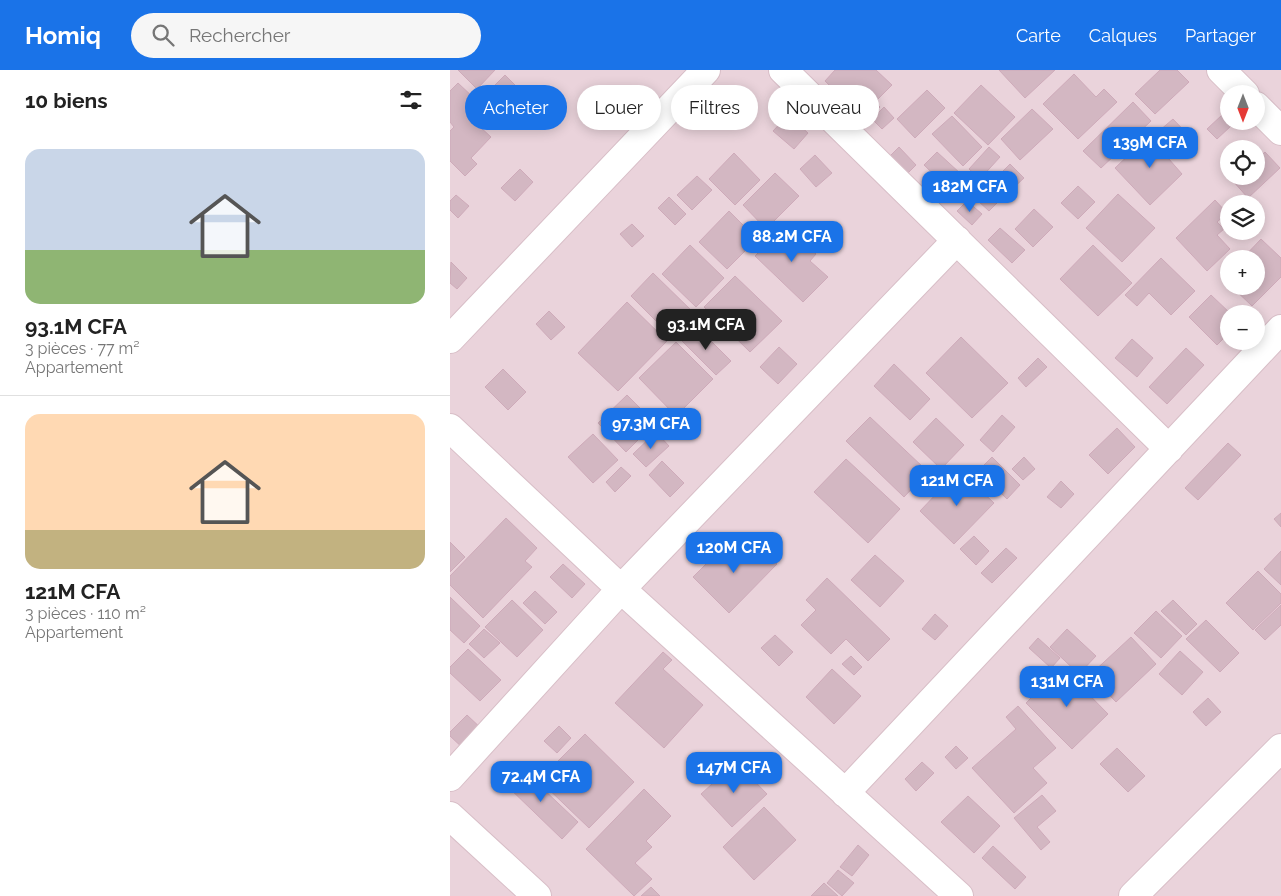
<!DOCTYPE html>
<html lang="fr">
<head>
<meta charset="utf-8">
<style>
  body { margin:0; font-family:Raleway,sans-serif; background:#f6f6f6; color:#222; height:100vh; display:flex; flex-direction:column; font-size:19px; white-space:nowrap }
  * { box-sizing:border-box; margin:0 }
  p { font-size:16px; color:#767676 }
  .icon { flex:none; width:28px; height:28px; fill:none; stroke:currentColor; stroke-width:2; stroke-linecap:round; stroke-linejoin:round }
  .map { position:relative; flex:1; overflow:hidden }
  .panel { display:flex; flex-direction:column; background:#fff; width:450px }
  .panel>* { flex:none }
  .hud { position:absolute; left:15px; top:15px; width:475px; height:45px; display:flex; gap:10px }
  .needle { width:32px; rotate:180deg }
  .tools { position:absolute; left:770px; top:15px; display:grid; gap:10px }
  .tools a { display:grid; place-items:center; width:45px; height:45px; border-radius:50%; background:#fff; box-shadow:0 2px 12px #0003; font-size:25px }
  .price { position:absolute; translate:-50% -42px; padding:0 11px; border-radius:10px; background:#1a73e8; color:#fff; font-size:16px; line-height:32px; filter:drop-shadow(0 1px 2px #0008) }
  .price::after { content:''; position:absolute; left:50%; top:30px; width:15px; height:11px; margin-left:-8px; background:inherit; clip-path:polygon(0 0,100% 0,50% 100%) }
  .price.selected { background:#222; color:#fff }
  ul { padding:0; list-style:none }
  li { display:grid; align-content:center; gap:10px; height:265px; padding:0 25px }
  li+li { border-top:1px solid #e0e0e0 }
  li span { display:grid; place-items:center; height:155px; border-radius:15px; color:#555 }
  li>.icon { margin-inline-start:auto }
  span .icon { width:90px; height:90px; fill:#fffc; stroke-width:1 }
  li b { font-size:21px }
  h2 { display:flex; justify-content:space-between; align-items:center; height:60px; padding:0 25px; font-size:21px }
  .pill { padding:0 18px; border-radius:22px; background:#fff; box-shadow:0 2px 12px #0003; font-size:18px; line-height:45px }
  .pill.selected { background:#1a73e8; color:#fff }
  header { display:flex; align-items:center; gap:30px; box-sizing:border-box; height:70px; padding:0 25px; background:#1a73e8; color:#fff }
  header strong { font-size:24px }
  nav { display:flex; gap:28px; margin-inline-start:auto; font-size:18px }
  .search { width:350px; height:45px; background:#f6f6f6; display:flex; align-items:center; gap:12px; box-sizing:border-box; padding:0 18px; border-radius:28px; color:#767676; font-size:19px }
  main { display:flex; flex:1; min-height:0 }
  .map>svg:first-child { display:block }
</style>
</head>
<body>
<header>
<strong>Homiq</strong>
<div class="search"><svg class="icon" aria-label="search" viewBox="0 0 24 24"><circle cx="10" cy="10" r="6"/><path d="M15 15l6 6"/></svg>Rechercher</div>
<nav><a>Carte</a><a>Calques</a><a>Partager</a></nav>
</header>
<main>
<section class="panel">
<h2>10 biens<svg class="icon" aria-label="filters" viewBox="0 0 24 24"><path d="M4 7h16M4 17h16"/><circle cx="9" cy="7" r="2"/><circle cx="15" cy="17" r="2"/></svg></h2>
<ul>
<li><span style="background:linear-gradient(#c9d6e8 65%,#8fb573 0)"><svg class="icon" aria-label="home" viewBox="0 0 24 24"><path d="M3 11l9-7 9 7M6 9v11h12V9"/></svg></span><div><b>93.1M CFA</b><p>3 pièces · 77 m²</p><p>Appartement</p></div></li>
<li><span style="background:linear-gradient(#ffd9b3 75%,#c2b280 0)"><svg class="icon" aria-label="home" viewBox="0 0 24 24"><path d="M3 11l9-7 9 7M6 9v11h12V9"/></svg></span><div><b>121M CFA</b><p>3 pièces · 110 m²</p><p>Appartement</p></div></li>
</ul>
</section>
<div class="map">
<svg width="831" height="826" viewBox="0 0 831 826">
  <rect width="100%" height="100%" fill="#f2e2e7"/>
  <!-- residential -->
  <path fill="#ead3db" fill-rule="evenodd" d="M0 0H831V826H0ZM779 24H806V51H779ZM779 79H806V106H779ZM779 134H806V161H779ZM779 189H806V216H779ZM779 244H806V271H779Z"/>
  <!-- building -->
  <path fill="#d3b7c2" stroke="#ceaab9" d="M8 0H45L27 19Z
    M385 0H426L442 15 425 32 430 37 416 51 375 11Z
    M549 0H605L575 28Z
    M710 0H727L739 12 705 44 685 24Z
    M624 4 646 27 654 19 667 32 628 69 593 34Z
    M55 5 75 25 56 45 35 25Z
    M8 13 41 44 29 56 41 67 21 88 27 94 15 106 0 91V61L4 57 0 52V21Z
    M531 15 565 47 538 75 504 43Z
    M477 20 495 38 465 68 447 49Z
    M683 32 701 51 651 98 633 81Z
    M434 37 444 48 432 59 422 49Z
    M582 39 603 59 570 90 551 69Z
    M338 45 358 63 344 79 323 61Z
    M772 45 781 56 767 69 757 59Z
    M502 46 532 77 513 96 482 64Z
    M723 49 743 70 730 82 709 61Z
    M703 62 723 83 718 88 732 104 700 135 665 98Z
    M449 77 466 95 455 106 438 88Z
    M539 77 550 87 530 109 519 99Z
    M487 82 511 104 498 118 474 95Z
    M815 82 830 98 798 128 783 111 789 106H806V90Z
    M284 83 310 110 285 135 259 109Z
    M365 85 382 103 366 117 350 99Z
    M560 94 574 108 561 120 548 106Z
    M70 99 83 112 65 131 51 118Z
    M325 103 349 126 316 159 293 135Z
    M247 106 262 120 242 140 227 125Z
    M540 116 552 128 539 141 527 130Z
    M628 116 645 132 628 149 611 133Z
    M668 124 705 158 672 192 636 158Z
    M6 125 19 136 8 148 0 140V131Z
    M219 127 236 144 225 155 208 138Z
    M765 130 777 143 767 152 774 159 767 165 780 179 757 201 726 168Z
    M517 131 532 144 522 155 507 141Z
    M584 139 603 157 583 177 565 159Z
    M279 141 307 169 277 199 249 172Z
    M182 154 194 166 182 177 170 164Z
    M336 155 366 184 360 191 378 207 353 232 305 186Z
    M550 158 575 180 562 193 538 170Z
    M811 169 831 188V207L802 236 781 216H806V189H792Z
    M240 175 274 208 246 237 212 204Z
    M643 175 682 213 648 246 610 209Z
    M711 188 745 221 721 245 699 223 687 236 675 225Z
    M1 192 17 208 7 219 0 213Z
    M779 202V214L773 208Z
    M203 203 243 242 220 265 181 226Z
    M285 206 332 251 300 282 254 237Z
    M761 225 781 244H779V263L767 275 739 247Z
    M177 232 217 271 168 321 128 283Z
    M99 241 115 257 101 270 86 254Z
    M247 257 281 291 266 305 232 271Z
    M511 267 558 313 522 348 476 303Z
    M682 269 703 288 687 307 665 288Z
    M226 272 263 309 226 346 189 308Z
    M329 277 347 294 328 314 310 297Z
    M736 278 754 295 717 334 699 317Z
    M588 288 597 297 576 317 568 308Z
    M444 294 480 329 460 350 424 316Z
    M53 299 76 322 58 340 35 317Z
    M177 325 205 353 176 382 148 353Z
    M552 345 565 357 543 382 530 370Z
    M420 347 474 398 468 404 472 408 454 427 396 371Z
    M486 348 514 375 491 399 463 372Z
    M667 358 685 377 658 404 639 385Z
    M206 362 219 376 196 397 183 384Z
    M143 364 168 390 143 413 118 387Z
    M778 373 791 385 748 430 735 418Z
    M542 387 570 415 557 429 528 401Z
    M574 387 585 399 573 410 562 399Z
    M396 389 450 439 418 473 364 422Z
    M212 391 234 413 220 427 199 405Z
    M171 397 181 406 165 422 156 412Z
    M509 400 544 433 504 474 470 441Z
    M611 411 624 424 611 438 597 427Z
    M831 443V457L824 449Z
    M56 448 87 478 75 491 82 497 33 548 0 515V506Z
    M524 466 539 481 526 495 510 479Z
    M0 472 15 487 0 502Z
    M278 472 293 486 305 473 327 494 279 543 243 507Z
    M556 478 567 488 542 513 531 503Z
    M831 481V515L814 499Z
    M425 485 454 511 430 537 401 510Z
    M113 494 135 514 122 528 100 507Z
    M808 501 831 524V533L803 560 776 533Z
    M377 508 440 569 418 591 396 569 381 584 351 555 366 540 356 530Z
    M85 521 107 542 95 554 73 533Z
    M0 527 30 556 14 573 0 560Z
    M62 530 93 560 67 587 35 557Z
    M723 530 747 554 736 565 711 541Z
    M831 535V555L815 570 805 560Z
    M706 541 732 566 711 588 684 563Z
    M485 544 498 556 485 570 472 559Z
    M756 550 789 583 770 602 736 569Z
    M34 559 50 573 34 588 19 574Z
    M617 559 646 586 629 604 600 577Z
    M325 565 343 582 329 596 311 578Z
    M681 567 706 594 666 632 640 605Z
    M588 568 610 588 601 598 579 578Z
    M18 579 51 610 30 631 0 603V597Z
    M730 581 753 602 732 625 709 604Z
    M213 582 222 590 213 599 253 635 214 678 165 633Z
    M401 586 412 597 404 605 392 594Z
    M612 597 658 644 622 679 576 633Z
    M382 599 411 626 384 654 356 627Z
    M758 628 771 642 756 656 743 642Z
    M568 636 606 678 583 698 597 713 564 743 522 698 566 659 556 647Z
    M17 645 34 661 15 680 0 666V662Z
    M109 656 121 668 107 683 94 671Z
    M135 664 184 712 139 758 89 710Z
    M506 676 518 688 506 699 495 687Z
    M667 678 695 706 678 722 650 694Z
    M286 692 317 724 282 757 251 724Z
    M472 692 484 703 466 721 455 709Z
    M70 697 128 752 112 769 55 714Z
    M194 719 221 746 196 771 202 777 185 793 202 809 184 826 136 779Z
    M592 725 606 741 587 757 600 772 591 780 564 748Z
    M518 726 550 756 524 783 491 752Z
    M314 737 346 770 304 810 273 777Z
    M408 775 419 785 402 806 390 797Z
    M543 776 576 807 565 819 532 788Z
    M388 800 404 813 392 826 377 813Z
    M374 813 388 826H361Z
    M201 817 210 826H191Z"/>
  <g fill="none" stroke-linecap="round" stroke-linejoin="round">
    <defs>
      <path id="minor" d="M333 0 719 379
        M771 0 795 24
        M806 36 831 61
        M0 269 256 0
        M0 358 171 519 509 826
        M0 707 171 519 507 170
        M395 723 831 259
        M0 746 87 826
        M683 826 831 678"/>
    </defs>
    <!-- minor casing -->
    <use href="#minor" stroke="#d8bec7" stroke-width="30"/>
    <!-- minor -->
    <use href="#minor" stroke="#fff" stroke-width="28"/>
  </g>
</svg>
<div class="tools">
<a><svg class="needle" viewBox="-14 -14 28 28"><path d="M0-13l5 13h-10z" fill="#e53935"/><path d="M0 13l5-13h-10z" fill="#767676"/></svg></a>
<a><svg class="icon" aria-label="locate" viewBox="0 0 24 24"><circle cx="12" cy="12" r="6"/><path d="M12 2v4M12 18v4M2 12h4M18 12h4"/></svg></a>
<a><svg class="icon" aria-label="layers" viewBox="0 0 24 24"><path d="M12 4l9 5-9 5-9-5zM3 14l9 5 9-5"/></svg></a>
<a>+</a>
<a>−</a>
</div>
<b class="price" style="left:700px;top:99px">139M CFA</b>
<b class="price" style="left:520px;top:143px">182M CFA</b>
<b class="price" style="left:342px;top:193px">88.2M CFA</b>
<b class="price selected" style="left:256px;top:281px">93.1M CFA</b>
<b class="price" style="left:201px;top:380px">97.3M CFA</b>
<b class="price" style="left:507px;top:437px">121M CFA</b>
<b class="price" style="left:284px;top:504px">120M CFA</b>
<b class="price" style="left:617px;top:638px">131M CFA</b>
<b class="price" style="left:284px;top:724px">147M CFA</b>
<b class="price" style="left:91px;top:733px">72.4M CFA</b>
<div class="hud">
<a class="pill selected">Acheter</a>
<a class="pill">Louer</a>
<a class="pill">Filtres</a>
<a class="pill">Nouveau</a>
</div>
</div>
</main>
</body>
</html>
